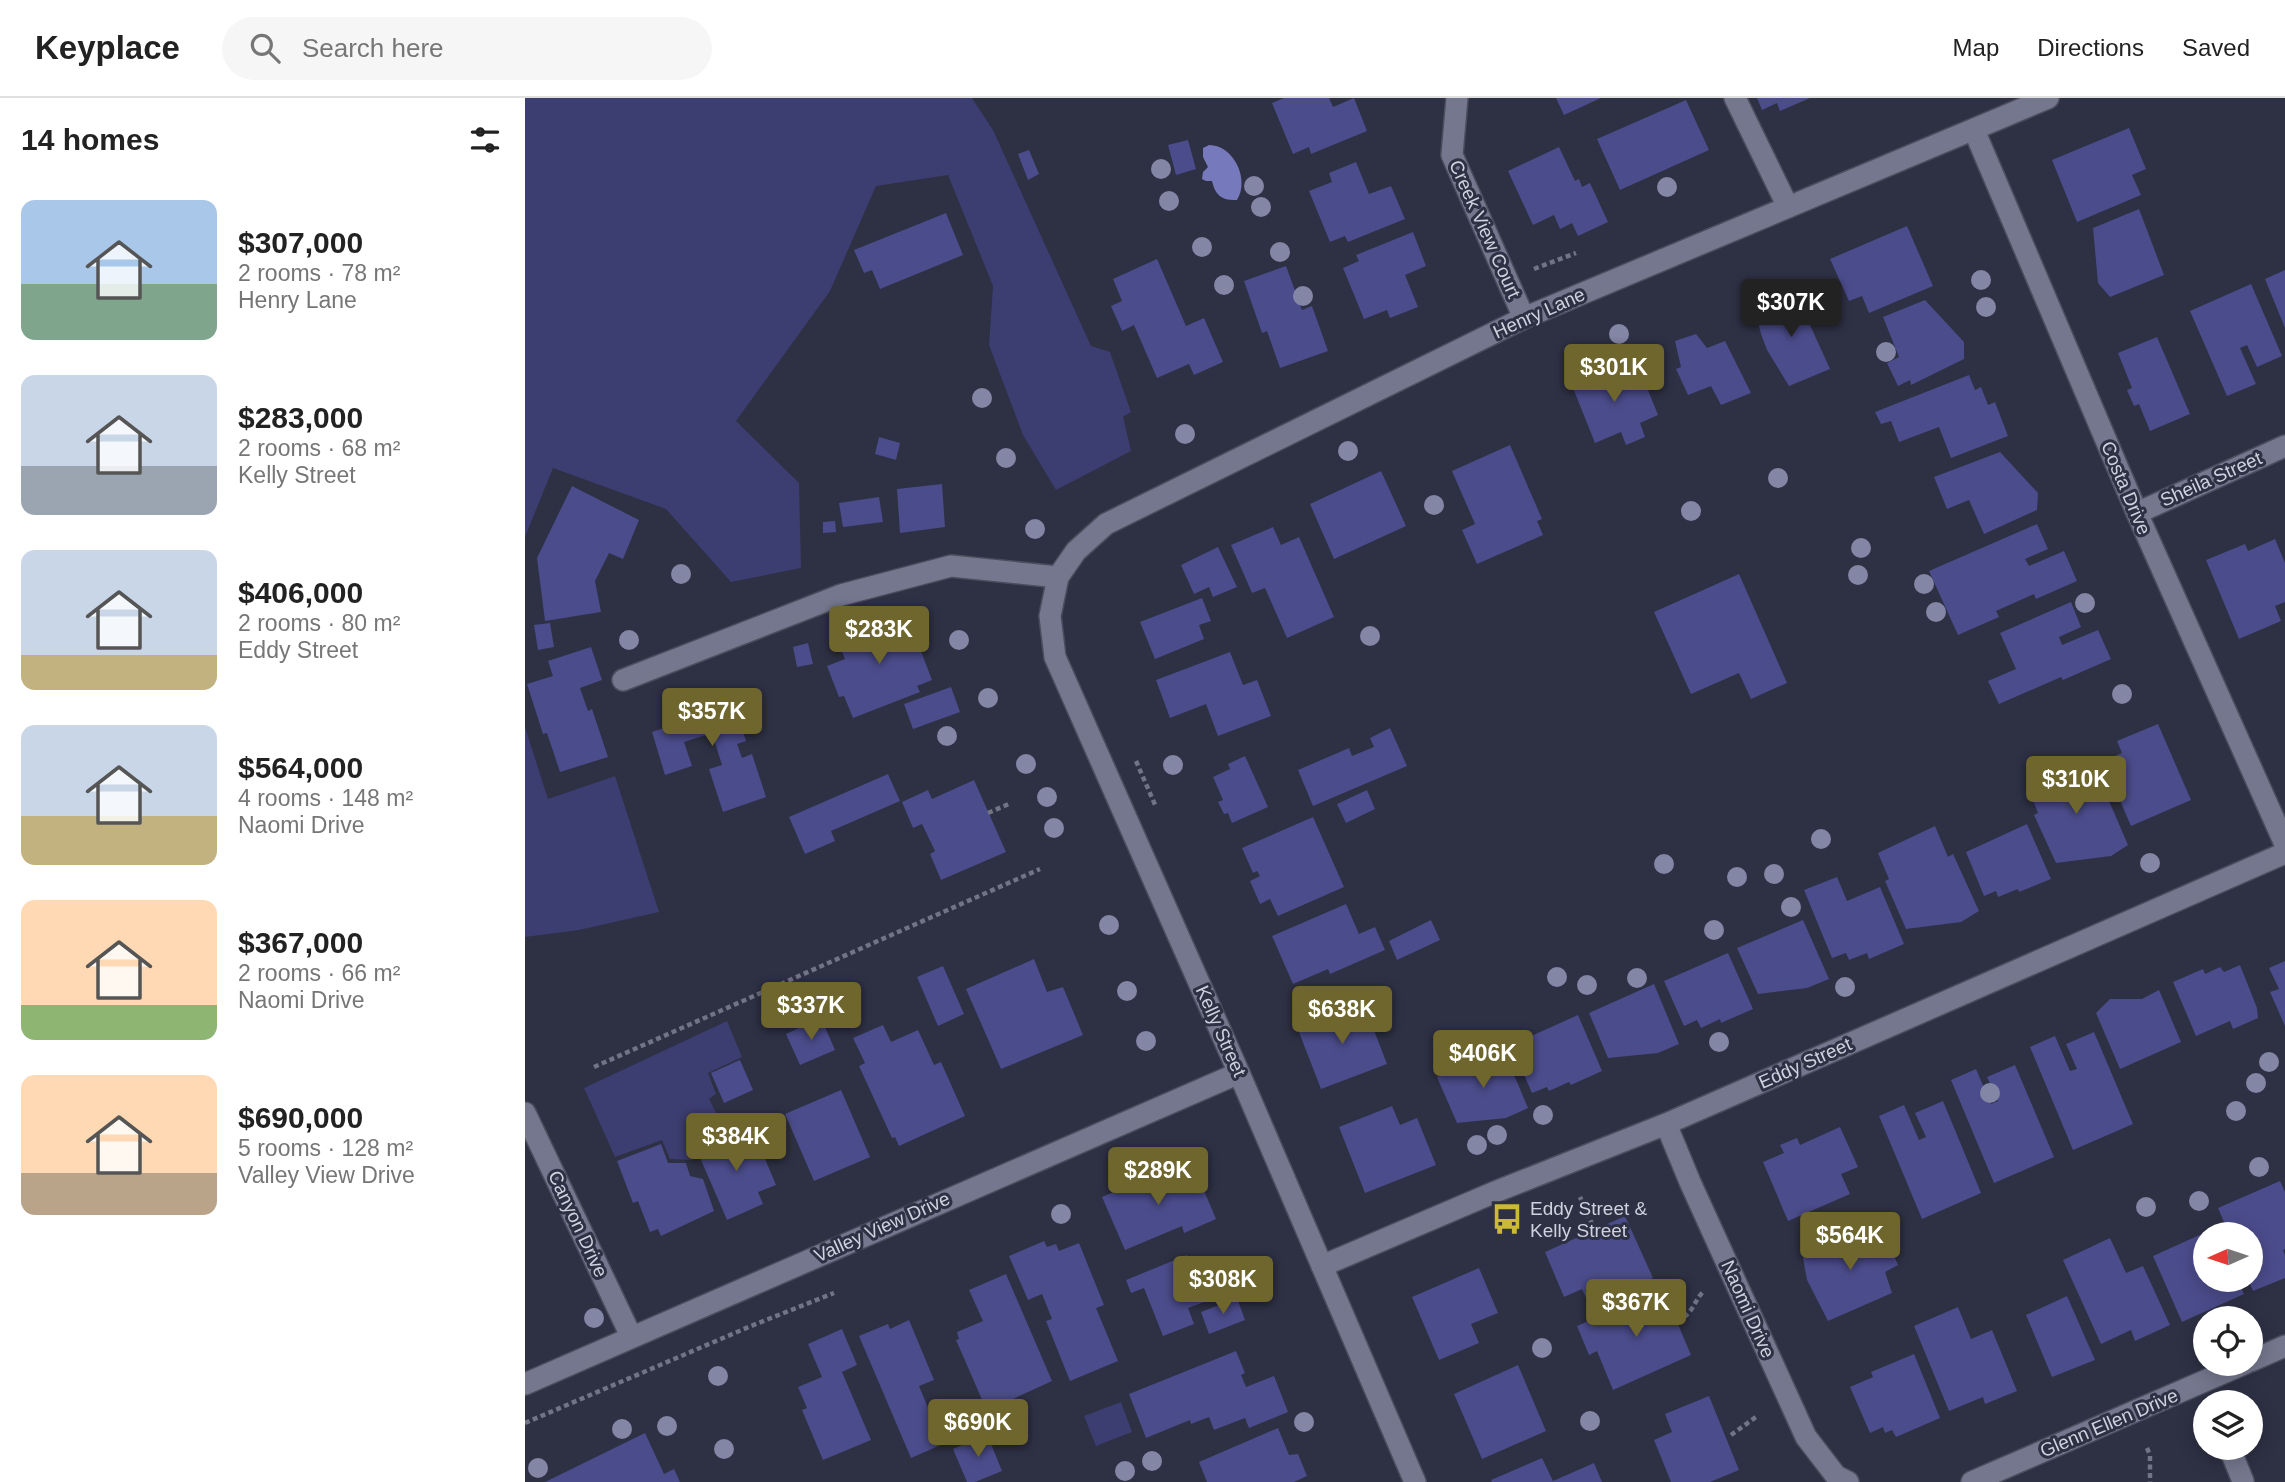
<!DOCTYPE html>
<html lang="en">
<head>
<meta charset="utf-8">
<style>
  body { margin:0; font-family:Helvetica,sans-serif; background:#f6f6f6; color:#222; height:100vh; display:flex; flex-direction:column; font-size:26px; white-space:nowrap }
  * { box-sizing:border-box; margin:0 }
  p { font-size:23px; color:#767676 }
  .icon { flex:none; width:38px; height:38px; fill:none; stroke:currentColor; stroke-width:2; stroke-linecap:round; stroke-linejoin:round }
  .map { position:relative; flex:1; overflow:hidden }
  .side { display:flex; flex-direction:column; background:#fff; width:525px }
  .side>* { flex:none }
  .needle { width:46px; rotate:267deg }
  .tools { position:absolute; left:1668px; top:1124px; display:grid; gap:14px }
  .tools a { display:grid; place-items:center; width:70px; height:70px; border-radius:50%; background:#fff; box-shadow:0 4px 18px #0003; font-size:35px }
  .price { position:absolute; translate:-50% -60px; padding:0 16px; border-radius:7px; background:#6e662c; color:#fff; font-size:23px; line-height:46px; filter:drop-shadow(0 2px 4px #0008) }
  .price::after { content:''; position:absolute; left:50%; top:42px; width:21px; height:16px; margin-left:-10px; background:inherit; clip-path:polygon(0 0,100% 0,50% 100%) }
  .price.active { background:#222; color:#fff }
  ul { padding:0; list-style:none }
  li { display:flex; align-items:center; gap:21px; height:175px; padding:0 21px }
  li span { display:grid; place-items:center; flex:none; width:196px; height:140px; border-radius:14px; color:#555 }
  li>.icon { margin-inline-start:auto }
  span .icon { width:84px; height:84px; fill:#fffc; stroke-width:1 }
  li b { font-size:30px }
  h2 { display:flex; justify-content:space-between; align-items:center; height:84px; padding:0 21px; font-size:30px }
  header { display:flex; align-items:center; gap:42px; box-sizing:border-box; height:98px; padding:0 35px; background:#fff; border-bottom:2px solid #e0e0e0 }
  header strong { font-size:33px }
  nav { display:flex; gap:38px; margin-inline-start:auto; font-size:24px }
  .search { width:490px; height:63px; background:#f6f6f6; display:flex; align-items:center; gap:18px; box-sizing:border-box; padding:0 24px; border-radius:38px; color:#767676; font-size:26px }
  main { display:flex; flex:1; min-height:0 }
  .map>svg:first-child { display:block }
</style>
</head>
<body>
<header>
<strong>Keyplace</strong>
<div class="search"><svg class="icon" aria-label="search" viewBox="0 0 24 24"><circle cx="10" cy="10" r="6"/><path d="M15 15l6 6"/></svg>Search here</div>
<nav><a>Map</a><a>Directions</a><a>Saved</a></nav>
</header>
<main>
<section class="side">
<h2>14 homes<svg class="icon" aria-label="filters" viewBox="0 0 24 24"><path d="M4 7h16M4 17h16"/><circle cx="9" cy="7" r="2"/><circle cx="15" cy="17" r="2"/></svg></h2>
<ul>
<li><span style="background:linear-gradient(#a9c7e8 60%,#7fa58c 0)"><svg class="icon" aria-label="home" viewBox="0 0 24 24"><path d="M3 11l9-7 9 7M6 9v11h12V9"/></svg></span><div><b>$307,000</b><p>2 rooms · 78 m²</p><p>Henry Lane</p></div></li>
<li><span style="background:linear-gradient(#c9d6e8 65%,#9aa5b1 0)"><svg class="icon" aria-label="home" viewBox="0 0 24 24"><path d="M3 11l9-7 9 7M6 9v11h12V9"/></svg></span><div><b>$283,000</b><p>2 rooms · 68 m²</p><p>Kelly Street</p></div></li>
<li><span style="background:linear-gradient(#c9d6e8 75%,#c2b280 0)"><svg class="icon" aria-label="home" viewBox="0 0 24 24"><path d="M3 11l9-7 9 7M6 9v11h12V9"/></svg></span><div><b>$406,000</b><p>2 rooms · 80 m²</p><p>Eddy Street</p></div></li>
<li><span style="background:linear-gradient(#c9d6e8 65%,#c2b280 0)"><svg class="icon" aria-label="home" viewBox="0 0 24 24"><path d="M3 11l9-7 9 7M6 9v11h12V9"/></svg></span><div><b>$564,000</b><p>4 rooms · 148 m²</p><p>Naomi Drive</p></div></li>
<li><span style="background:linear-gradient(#ffd9b3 75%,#8fb573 0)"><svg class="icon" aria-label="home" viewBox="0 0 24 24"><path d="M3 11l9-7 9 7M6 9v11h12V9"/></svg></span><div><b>$367,000</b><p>2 rooms · 66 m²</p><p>Naomi Drive</p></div></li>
<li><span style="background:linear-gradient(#ffd9b3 70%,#b9a48a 0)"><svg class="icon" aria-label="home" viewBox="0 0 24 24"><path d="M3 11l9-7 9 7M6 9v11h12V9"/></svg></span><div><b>$690,000</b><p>5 rooms · 128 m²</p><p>Valley View Drive</p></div></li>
</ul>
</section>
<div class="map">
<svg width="1760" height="1384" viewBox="0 0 1760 1384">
  <rect width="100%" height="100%" fill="#2e3044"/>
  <!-- green -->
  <path fill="#3c3d70" d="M0 0H447L468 32 566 248 585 254 606 314 598 319 606 353 531 392 498 337 464 247 468 188 423 77 351 88 305 193 211 323 274 385 276 470 206 484 141 411 28 370 0 439Z
    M0 629 23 701 90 678 134 814 54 832 0 839Z
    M202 923 217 959 183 975 191 996 184 1001 200 1032 163 1050 168 1062 145 1061 137 1042 90 1059 59 990Z
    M596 1304 607 1334 571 1348 559 1318Z"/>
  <!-- water -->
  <path fill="#7679bc" d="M684 47C709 47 725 82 712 102 697 103 690 97 687 83H681L677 81 678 74 683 69 678 59V50Z"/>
  <!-- building -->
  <path fill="#4b4c8b" d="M759 0H804L808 9 829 0 842 33 786 56 784 49 768 56 747 5Z
    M1031 0H1076L1039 17Z
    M1232 0H1285L1255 13 1252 5 1237 12Z
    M1161 2 1184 52 1095 92 1072 41Z
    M1604 30 1621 71 1607 77 1616 97 1552 124 1527 62Z
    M663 42 671 71 651 77 643 47Z
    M1034 49 1050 83 1054 81 1057 89 1065 85 1083 124 1053 138 1047 125 1035 131 1029 117 1008 127 983 73Z
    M504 52 514 76 503 82 493 56Z
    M831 64 844 96 866 88 880 121 823 144 820 138 805 144 784 93 807 84 804 75Z
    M1614 111 1639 177 1585 199 1573 185 1568 130Z
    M421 115 438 157 355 191 347 172 339 175 329 152Z
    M1382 128 1408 188 1344 215 1337 198 1324 203 1305 161Z
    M888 134 901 168 880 177 893 209 865 220 862 212 839 221 818 170 834 163 831 157Z
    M632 161 661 228 679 220 698 264 669 277 664 266 632 280 609 227 597 233 586 208 597 203 588 181Z
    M761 168 777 212 787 208 803 253 755 270 742 233 737 235 719 183Z
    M1760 172V230L1740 181Z
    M1726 186 1757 258 1732 269 1722 247 1715 250 1731 286 1702 298 1665 213Z
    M1270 194 1305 271 1264 288 1242 252 1236 236 1230 212 1251 198Z
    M1400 202 1439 244V261L1386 287 1385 282 1373 288 1362 265 1374 259 1358 219Z
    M1171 236 1182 250 1200 243 1226 295 1196 307 1186 288 1163 297 1151 271 1156 269 1150 243Z
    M1632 239 1665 316 1625 333 1614 306 1609 308 1602 292 1607 290 1593 255Z
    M1070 270 1076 285 1114 270 1133 317 1115 325 1120 339 1101 347 1096 334 1070 345 1044 280Z
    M1444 277 1450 292 1456 289 1463 307 1470 304 1483 338 1426 360 1414 329 1374 344 1366 323 1356 326 1350 314Z
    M354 339 375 345 371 362 350 356Z
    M985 347 1017 421 1012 423 1018 437 952 466 937 432 950 426 927 373Z
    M1475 354 1513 395 1512 412 1459 436 1444 402 1422 411 1409 379Z
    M856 373 881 428 809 461 785 406Z
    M417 386 420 429 375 435 372 391Z
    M47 388 114 422 98 461 84 455 70 483 76 514 20 523 12 460Z
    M354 399 358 424 318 429 314 405Z
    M310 423 311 434 298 435V424Z
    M1512 426 1523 451 1500 461 1504 468 1539 453 1552 483 1511 501 1509 496 1471 513 1474 519 1433 537 1404 473Z
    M748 429 756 447 774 439 809 519 762 540 740 490 727 495 706 447Z
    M1750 441 1760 465V504L1750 508 1756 523 1714 541 1681 462 1720 446 1723 453Z
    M693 449 712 489 688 499 684 489 669 496 656 467Z
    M1214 476 1262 585 1226 601 1214 575 1166 596 1129 514Z
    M677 500 686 523 674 527 679 541 630 561 615 524Z
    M1546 504 1556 529 1534 539 1537 547 1573 532 1586 561 1538 582 1536 579 1474 606 1463 583 1491 571 1475 535Z
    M370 516 374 527 384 522 407 582 392 588 395 594 328 620 319 598 314 599 302 568 320 561 311 539Z
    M25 525 29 549 13 552 9 527Z
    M283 545 288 566 272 569 268 549Z
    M66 549 77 582 55 590 63 613 67 611 83 659 35 674 22 635 18 636 2 586 28 578 23 563Z
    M705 554 718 587 732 582 746 618 693 638 681 606 645 620 631 582Z
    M426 589 435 614 388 631 379 606Z
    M204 591 221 643 212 646 217 660 227 656 241 699 198 714 184 671 197 667 187 635 159 644 167 668 140 677 127 634 148 627 143 612Z
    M1633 626 1666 702 1606 728 1578 663 1597 655 1592 643Z
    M865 630 882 668 788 708 773 672 824 650 827 658 849 649 845 640Z
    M720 658 743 709 707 725 703 715 699 716 693 704 698 702 688 679 705 671 703 666Z
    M1560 661 1573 693 1578 689 1603 747 1586 758 1531 765 1509 717 1513 715 1503 689Z
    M363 676 375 703 306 733 310 743 280 756 264 719Z
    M449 682 481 754 416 782 405 756 410 753 397 726 388 730 377 704 403 692 407 701Z
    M842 692 850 711 821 725 812 706Z
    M788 719 819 789 753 818 745 801 735 806 725 783 735 778 732 773 728 775 717 750Z
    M1502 726 1526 781 1494 794 1493 791 1473 799 1471 793 1459 798 1441 754Z
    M1410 728 1423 759 1428 756 1454 813 1436 824 1381 831 1360 783 1364 781 1353 755Z
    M1312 779 1322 803 1355 789 1379 846 1344 861 1342 855 1324 862 1321 855 1307 860 1279 792Z
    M821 806 834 836 850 829 860 852 805 876 803 871 768 886 747 838Z
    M906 822 915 842 872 862 864 843Z
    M1278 822 1304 881 1282 890 1233 896 1212 850Z
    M1203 855 1228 911 1196 925 1195 921 1176 930 1172 922 1159 928 1139 883Z
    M509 861 522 894 538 889 558 937 476 971 441 891Z
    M1760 863V928L1745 894 1754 891 1744 870Z
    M1715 867 1732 910 1733 920 1708 931 1705 923 1671 938 1648 884 1678 871 1680 876 1695 869 1699 874Z
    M418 868 439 916 413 928 392 879Z
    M1129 886 1154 946 1133 955 1083 960 1064 915Z
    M1634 892 1656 944 1595 971 1571 915 1585 901H1617Z
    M838 904 862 966 796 991 772 929Z
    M1053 917 1077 973 1046 987 1044 984 1024 993 1022 989 1007 995 986 947Z
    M296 920 310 952 275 967 261 936Z
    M358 927 366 944 393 932 409 967 416 964 440 1018 374 1048 370 1039 367 1040 334 968 340 965 328 940Z
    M1569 934 1608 1026 1548 1052 1505 949 1530 938 1545 973 1552 971 1541 946Z
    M978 951 1003 1010 981 1020 932 1025 912 979Z
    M215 962 228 992 199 1005 186 975Z
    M1490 967 1529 1059 1469 1085 1426 982 1451 971 1466 1006 1473 1003 1462 979Z
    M316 992 345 1059 289 1083 260 1016Z
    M1418 1003 1456 1095 1397 1121 1354 1018 1379 1007 1394 1042 1401 1039 1390 1015Z
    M867 1008 875 1027 892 1020 911 1067 840 1095 814 1029Z
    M1315 1029 1333 1069 1316 1076 1325 1096 1263 1123 1238 1064 1259 1055 1255 1047 1272 1040 1275 1047Z
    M204 1034 209 1046 230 1037 251 1087 233 1094 238 1106 202 1122 170 1048Z
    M136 1046 143 1065H161L165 1078 178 1081 189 1113 136 1138 133 1131 125 1134 113 1103 108 1105 92 1063Z
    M656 1065 668 1094 678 1090 691 1121 659 1135 657 1128 600 1152 577 1099Z
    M1755 1083 1760 1094V1151L1758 1152 1760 1157V1180L1728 1193 1723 1181H1726V1136H1704L1693 1110Z
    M1100 1118 1128 1180 1065 1209 1057 1191 1039 1199 1020 1154Z
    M1355 1127 1373 1167 1360 1174 1367 1195 1303 1223 1282 1182 1278 1160 1301 1146Z
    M1690 1130 1692 1136H1680V1181H1712L1719 1196 1657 1224 1628 1158Z
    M1585 1140 1601 1175 1618 1168 1645 1227 1610 1243 1606 1232 1576 1246 1538 1162Z
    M519 1143 522 1149 531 1146 534 1153 554 1145 579 1207 571 1210 593 1263 545 1283 521 1223 527 1221 517 1196 503 1202 484 1158Z
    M662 1157 671 1180 678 1179 687 1201 663 1210 669 1226 638 1238 619 1190 606 1195 601 1182Z
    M954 1170 973 1215 946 1226 954 1245 914 1262 887 1199Z
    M481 1176 527 1283 462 1313 431 1242 434 1241 432 1234 458 1223 444 1192Z
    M1138 1191 1166 1257 1088 1292 1072 1253 1064 1257 1052 1228Z
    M1542 1198 1570 1262 1527 1279 1501 1217Z
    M712 1200 720 1222 684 1236 676 1214Z
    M1433 1209 1446 1241 1467 1232 1492 1293 1460 1306 1458 1299 1424 1313 1389 1228Z
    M384 1222 409 1282 394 1288 418 1346 386 1360 334 1238 363 1226 365 1231Z
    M317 1231 332 1267 317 1274 346 1342 298 1362 277 1312 282 1310 273 1289 297 1279 283 1246Z
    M711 1253 720 1275 716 1277 721 1289 749 1278 763 1314 724 1330 720 1320 689 1332 684 1319 666 1326 665 1322 621 1340 604 1296Z
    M1389 1256 1415 1320 1371 1339 1367 1332 1360 1335 1358 1329 1345 1335 1325 1289 1348 1279 1346 1274Z
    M993 1267 1021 1333 957 1361 929 1296Z
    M1184 1298 1214 1372 1185 1384H1146L1129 1342 1147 1334 1140 1316Z
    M753 1330 764 1357 773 1356 782 1378 769 1384H682L674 1364Z
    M120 1335 139 1376 149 1371 155 1384H20Z
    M462 1336 477 1373 450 1384H442L428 1351Z
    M1017 1360 1028 1383 1069 1365 1077 1384H967L966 1382Z"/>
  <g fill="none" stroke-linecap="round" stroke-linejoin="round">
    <defs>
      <path id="service" d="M1210 0 1263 109
        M98 582 316 497 426 468 533 479"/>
      <path id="minor" d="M932 0 927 57 999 220
        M1449 32 1612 415 1760 746
        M1612 415 1760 348
        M533 479 551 453 581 426 999 220 1523 0
        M0 1015 106 1238
        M1141 1026 1165 1084 1281 1339 1311 1378 1323 1384
        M797 1168 970 1094 1141 1026 1760 755
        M1726 1263 1760 1248
        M0 1286 714 975
        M1704 1349 1718 1383
        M1447 1384 1721 1265"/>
      <path id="tertiary" d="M533 479 525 518 530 559 714 975 890 1384"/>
    </defs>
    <!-- service casing -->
    <use href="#service" stroke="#4b4c5c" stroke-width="24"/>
    <!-- minor casing -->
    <use href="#minor" stroke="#4b4c5c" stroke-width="24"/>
    <!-- tertiary casing -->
    <use href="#tertiary" stroke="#4b4c5c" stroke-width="24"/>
    <!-- path -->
    <path stroke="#727485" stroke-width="4.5" stroke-dasharray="5 3.5" stroke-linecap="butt" d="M1009 171 1051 155
      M611 663 631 709
      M463 715 486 705
      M69 969 515 771
      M1055 1099 1067 1126
      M1159 1219C1168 1213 1170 1202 1178 1194
      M0 1325 226 1228 309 1195
      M1206 1337 1231 1319
      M1622 1350 1625 1357V1384"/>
    <!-- service -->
    <use href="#service" stroke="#75778e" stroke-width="21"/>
    <!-- minor -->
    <use href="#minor" stroke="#75778e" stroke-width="21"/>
    <!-- tertiary -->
    <use href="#tertiary" stroke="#75778e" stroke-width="21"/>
  </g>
  <!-- trees -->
  <g fill="#8386a4">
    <circle cx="636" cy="71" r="10"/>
    <circle cx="729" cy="88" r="10"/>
    <circle cx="1142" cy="89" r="10"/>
    <circle cx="644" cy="103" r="10"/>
    <circle cx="736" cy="109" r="10"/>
    <circle cx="677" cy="149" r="10"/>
    <circle cx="755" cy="154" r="10"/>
    <circle cx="1456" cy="182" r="10"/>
    <circle cx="699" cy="187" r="10"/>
    <circle cx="778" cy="198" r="10"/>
    <circle cx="1461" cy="209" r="10"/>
    <circle cx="1094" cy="236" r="10"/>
    <circle cx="1361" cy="254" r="10"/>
    <circle cx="457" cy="300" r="10"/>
    <circle cx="660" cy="336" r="10"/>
    <circle cx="823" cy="353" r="10"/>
    <circle cx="481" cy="360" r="10"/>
    <circle cx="1253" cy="380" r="10"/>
    <circle cx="909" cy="407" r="10"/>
    <circle cx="1166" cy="413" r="10"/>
    <circle cx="510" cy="431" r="10"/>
    <circle cx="1336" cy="450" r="10"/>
    <circle cx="156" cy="476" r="10"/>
    <circle cx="1333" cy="477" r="10"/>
    <circle cx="1399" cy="486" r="10"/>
    <circle cx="1560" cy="505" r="10"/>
    <circle cx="1411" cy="514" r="10"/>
    <circle cx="394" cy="519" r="10"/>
    <circle cx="845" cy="538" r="10"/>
    <circle cx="104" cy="542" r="10"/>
    <circle cx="434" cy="542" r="10"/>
    <circle cx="1597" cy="596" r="10"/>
    <circle cx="463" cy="600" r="10"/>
    <circle cx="422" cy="638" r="10"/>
    <circle cx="501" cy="666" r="10"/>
    <circle cx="648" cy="667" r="10"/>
    <circle cx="522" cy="699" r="10"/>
    <circle cx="529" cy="730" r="10"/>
    <circle cx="1296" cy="741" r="10"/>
    <circle cx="1625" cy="765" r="10"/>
    <circle cx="1139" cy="766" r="10"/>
    <circle cx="1249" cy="776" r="10"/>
    <circle cx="1212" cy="779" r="10"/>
    <circle cx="1266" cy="809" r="10"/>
    <circle cx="584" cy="827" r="10"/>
    <circle cx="1189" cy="832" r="10"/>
    <circle cx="1032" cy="879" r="10"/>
    <circle cx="1112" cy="880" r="10"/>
    <circle cx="1062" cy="887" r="10"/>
    <circle cx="1320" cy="889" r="10"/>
    <circle cx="602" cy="893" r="10"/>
    <circle cx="621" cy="943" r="10"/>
    <circle cx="1194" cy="944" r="10"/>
    <circle cx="1744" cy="964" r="10"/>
    <circle cx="1731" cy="985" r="10"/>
    <circle cx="1465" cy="995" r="10"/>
    <circle cx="1711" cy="1013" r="10"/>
    <circle cx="1018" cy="1017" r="10"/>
    <circle cx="972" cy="1037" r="10"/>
    <circle cx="952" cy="1047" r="10"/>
    <circle cx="1734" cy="1069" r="10"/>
    <circle cx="1674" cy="1103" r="10"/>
    <circle cx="1621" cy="1109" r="10"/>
    <circle cx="536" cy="1116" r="10"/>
    <circle cx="69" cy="1220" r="10"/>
    <circle cx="1017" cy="1250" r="10"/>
    <circle cx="193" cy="1278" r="10"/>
    <circle cx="1065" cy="1323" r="10"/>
    <circle cx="779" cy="1324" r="10"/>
    <circle cx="142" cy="1328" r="10"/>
    <circle cx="97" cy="1331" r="10"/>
    <circle cx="199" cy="1351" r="10"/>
    <circle cx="627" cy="1363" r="10"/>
    <circle cx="13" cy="1370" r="10"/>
    <circle cx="600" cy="1373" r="10"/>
  </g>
  <!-- icons -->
  <defs>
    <symbol id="bus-bare" viewBox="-9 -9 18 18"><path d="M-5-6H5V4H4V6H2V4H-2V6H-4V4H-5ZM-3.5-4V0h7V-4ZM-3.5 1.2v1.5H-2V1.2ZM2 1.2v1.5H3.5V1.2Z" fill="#ccb939" stroke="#2e3044" stroke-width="2.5" paint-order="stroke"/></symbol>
  </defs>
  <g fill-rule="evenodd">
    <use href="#bus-bare" x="960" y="1099" width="44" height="44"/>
  </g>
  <g text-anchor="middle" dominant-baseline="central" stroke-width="6" stroke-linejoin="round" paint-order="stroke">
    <!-- street labels -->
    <g font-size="19" fill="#cfd1de" stroke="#2e3044">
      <text transform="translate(960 131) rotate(66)">Creek View Court</text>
      <text transform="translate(1014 215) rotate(-24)">Henry Lane</text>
      <text transform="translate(1686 381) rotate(-24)">Sheila Street</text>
      <text transform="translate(1601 390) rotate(67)">Costa Drive</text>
      <text transform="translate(696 933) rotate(66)">Kelly Street</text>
      <text transform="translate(1280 965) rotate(-24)">Eddy Street</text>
      <text transform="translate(53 1126) rotate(65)">Canyon Drive</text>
      <text transform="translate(357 1129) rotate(-24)">Valley View Drive</text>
      <text transform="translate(1223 1211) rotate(66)">Naomi Drive</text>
      <text transform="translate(1584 1325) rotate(-23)">Glenn Ellen Drive</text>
    </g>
    <!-- poi labels -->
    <g font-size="19" fill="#cfd1de" stroke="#2e3044" text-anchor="start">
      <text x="1005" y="1110">Eddy Street &amp;<tspan x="1005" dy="22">Kelly Street</tspan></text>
    </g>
  </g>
</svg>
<div class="tools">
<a><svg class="needle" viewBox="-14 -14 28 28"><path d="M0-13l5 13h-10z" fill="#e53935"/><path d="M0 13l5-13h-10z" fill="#767676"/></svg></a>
<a><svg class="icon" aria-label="locate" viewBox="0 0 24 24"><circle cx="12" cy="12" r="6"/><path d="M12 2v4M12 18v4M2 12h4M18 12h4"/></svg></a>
<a><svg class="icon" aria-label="layers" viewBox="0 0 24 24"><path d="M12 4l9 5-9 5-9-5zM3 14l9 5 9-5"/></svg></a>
</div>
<b class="price active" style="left:1266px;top:241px">$307K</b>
<b class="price" style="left:1089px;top:306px">$301K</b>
<b class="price" style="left:354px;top:568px">$283K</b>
<b class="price" style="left:187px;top:650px">$357K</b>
<b class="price" style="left:1551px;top:718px">$310K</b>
<b class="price" style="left:286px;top:944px">$337K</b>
<b class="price" style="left:817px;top:948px">$638K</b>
<b class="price" style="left:958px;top:992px">$406K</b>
<b class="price" style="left:211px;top:1075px">$384K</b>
<b class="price" style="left:633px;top:1109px">$289K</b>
<b class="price" style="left:1325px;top:1174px">$564K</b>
<b class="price" style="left:698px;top:1218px">$308K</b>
<b class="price" style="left:1111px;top:1241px">$367K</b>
<b class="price" style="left:453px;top:1361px">$690K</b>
</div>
</main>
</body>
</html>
